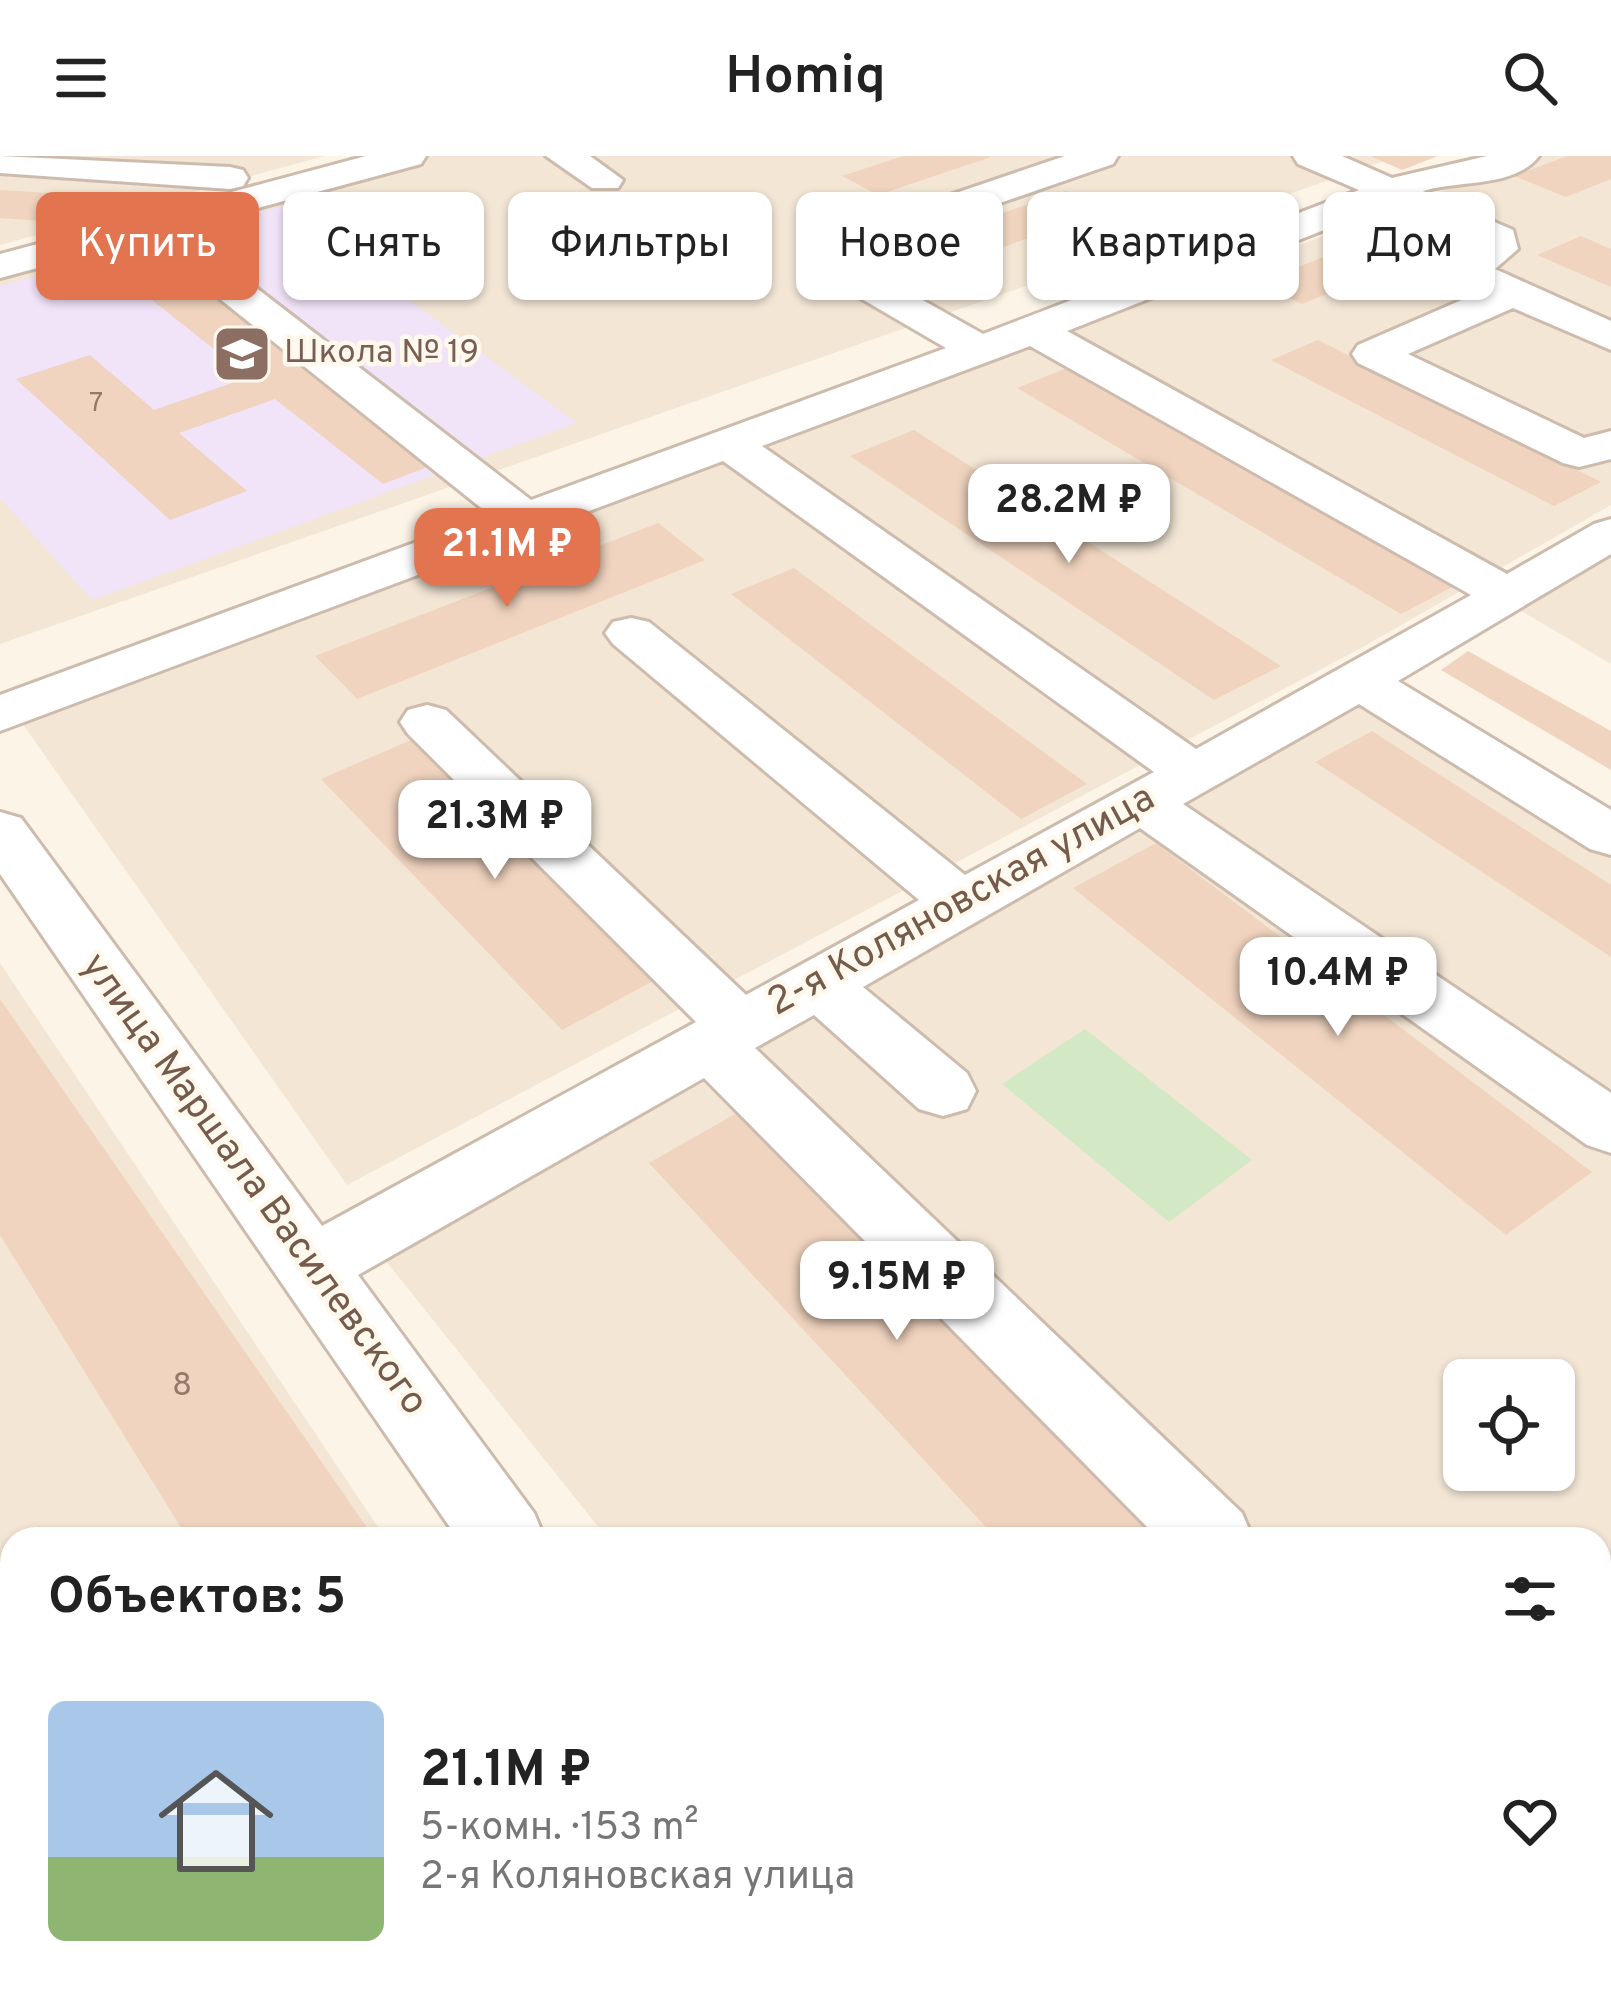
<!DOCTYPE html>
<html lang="ru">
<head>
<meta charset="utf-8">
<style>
  body { margin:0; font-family:Overpass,sans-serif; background:#f2f2f2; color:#222; height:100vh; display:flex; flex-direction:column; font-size:45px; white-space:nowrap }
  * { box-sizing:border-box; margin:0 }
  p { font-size:39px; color:#767676 }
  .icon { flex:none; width:66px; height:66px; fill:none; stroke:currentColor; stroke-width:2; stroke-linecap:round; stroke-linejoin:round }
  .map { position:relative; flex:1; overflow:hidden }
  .details { position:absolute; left:0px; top:1371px; width:1611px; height:471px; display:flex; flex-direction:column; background:#fff; border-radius:36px 36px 0 0; box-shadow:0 3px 9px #0004 }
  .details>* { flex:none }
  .banner { position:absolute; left:36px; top:36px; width:1539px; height:108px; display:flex; gap:24px }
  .buttons { position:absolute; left:1443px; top:1203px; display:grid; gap:24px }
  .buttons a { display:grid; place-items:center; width:132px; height:132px; border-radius:18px; background:#fff; box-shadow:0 3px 9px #0004; font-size:60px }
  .price { position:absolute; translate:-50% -102px; padding:0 27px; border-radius:24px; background:#fff; color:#222; font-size:39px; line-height:78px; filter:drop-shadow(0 3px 6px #0008) }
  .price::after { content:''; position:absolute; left:50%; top:72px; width:36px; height:27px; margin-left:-18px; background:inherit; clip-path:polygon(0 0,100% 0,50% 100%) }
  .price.current { background:#e27450; color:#fff }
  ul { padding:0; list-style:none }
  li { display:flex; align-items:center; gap:36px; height:300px; padding:0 48px }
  li span { display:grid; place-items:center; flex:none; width:336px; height:240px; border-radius:18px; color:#555 }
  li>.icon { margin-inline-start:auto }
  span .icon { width:144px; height:144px; fill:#fffc; stroke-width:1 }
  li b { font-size:51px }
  h2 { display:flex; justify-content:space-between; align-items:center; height:144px; padding:0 48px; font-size:51px }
  .tag { padding:0 42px; border-radius:18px; background:#fff; box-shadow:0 3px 9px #0004; font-size:42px; line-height:108px }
  .tag.current { background:#e27450; color:#fff }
  header { display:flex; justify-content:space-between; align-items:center; height:156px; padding:0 48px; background:#fff; font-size:54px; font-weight:600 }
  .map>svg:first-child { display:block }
</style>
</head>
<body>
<header><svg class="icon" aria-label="menu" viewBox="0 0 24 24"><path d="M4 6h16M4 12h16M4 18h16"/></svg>Homiq<svg class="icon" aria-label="search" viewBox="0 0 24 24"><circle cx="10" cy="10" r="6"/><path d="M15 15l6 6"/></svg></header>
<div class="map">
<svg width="1611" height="1841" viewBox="0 0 1611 1841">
  <rect width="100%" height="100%" fill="#fcf4e7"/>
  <!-- residential -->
  <path fill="#f3e6d5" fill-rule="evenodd" d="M0 0H324L0 89Z
    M425 0H1398L0 488V123Z
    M1537 0H1611V349L1361 492 347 1029 22 567Z
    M1611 395V508L1518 453Z
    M1372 538 1611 689V1841H974L966 1830H1599V1383H608L374 1090ZM1464 1224H1554V1314H1464Z
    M0 807 386 1383H12V1830H684L692 1841H0Z"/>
  <!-- education -->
  <path fill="#f1e3f8" d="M281 50 577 267 92 444 0 342V130Z"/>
  <!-- green -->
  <path fill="#d3e9c5" d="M1085 873 1252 1004 1169 1066 1002 928Z"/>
  <!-- building -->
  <path fill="#f0d4bf" d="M903 0H991V1L878 39 842 20Z
    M1370 0H1438L1402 14Z
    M1567 0H1611V23L1566 41 1514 20Z
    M0 34 99 40 73 67 0 62Z
    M1066 35 1106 54 921 121 882 99Z
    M1436 56 1480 76 1302 148 1258 127Z
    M1581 80 1611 93V131L1537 99Z
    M216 124 454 301 383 328 275 243 179 277 247 335 170 364 16 223 90 199 154 254 249 221 152 144Z
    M1318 184 1601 326 1554 350 1271 204Z
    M1074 209 1460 427 1401 458 1017 232Z
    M914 274 1281 510 1214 544 850 300Z
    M658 367 705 404 357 543 315 500Z
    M794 412 1087 628 1021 663 731 438Z
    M1468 495 1611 575V614L1441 514Z
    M1372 575 1611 729V801L1315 606Z
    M420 580 668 817 562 874 321 623Z
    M1156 687 1592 1016 1506 1079 1073 732Z
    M0 843 375 1383H188L0 1079Z
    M742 954 1169 1383H997L649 1007Z
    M1611 1410V1525L1608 1529 1599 1521V1422Z
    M1599 1814 1611 1827 1603 1841H1422L1412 1830H1599Z
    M302 1830H465L463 1841H299Z"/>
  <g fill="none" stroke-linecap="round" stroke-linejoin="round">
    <defs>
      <path id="minor" d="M0 0 230 11 243 14 248 22 243 30 230 33 0 17Z
        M366 0H426L421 8 180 73 531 344 946 192 812 114 806 106 820 83 1065 0H1118L1113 8 850 99 848 102 983 178 1359 34 1298 8 1293 0H1342L1392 22 1487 0H1539C1515 32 1458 24 1423 35L1513 74 1518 93 1495 113 1611 165V194L1513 152 1408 198 1584 282 1611 275V303L1579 311 1563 307 1358 207 1352 198 1358 189 1480 136 1454 118 1462 99 1479 87 1390 48 1067 175 1507 418 1594 368 1611 363V398L1398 525 1611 654V699L1590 693 1359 548 1183 648 1611 937V997L1587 989 1140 672 863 831 967 917 976 935 967 953 943 960 919 953 814 859 755 892 1242 1357 1253 1383H1159L704 922 358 1119 534 1357 545 1383H458L0 718V656L21 662 322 1070 696 866 408 578 400 566 408 554 427 549 446 554 746 839 919 744 613 488 605 477 613 466 631 462 649 466 965 719 1154 616 723 305 0 575V539L490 359 145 83 0 122V98ZM1030 190 1471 439 1196 593 762 290Z
        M546 0H590L623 24 618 32H592Z
        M0 1609 12 1611V1701L0 1699Z
        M1599 1716 1611 1721V1822L1599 1817Z
        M108 1830H204L201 1841H105Z
        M775 1830H874L879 1841H780Z"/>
    </defs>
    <!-- minor casing -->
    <use href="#minor" stroke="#cdbcad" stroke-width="6"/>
    <!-- path -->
    <path stroke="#d6b7a2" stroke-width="9" stroke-dasharray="4.5 12" stroke-linecap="butt" d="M731 1830 739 1841"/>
    <!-- minor -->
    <use href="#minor" fill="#fff" fill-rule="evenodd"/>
  </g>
  <!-- icons -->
  <defs>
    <symbol id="school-square" viewBox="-11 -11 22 22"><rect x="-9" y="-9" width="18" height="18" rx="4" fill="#8d6e63" stroke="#fef8ed"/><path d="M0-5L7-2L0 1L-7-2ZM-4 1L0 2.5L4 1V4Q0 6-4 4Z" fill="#fff"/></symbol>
  </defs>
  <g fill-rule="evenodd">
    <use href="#school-square" x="209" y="165" width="66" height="66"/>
  </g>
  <g text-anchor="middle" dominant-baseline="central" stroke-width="9" stroke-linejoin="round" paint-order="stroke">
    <!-- far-number labels -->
    <g font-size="27" fill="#947969">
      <text x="96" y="248">7</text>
    </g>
    <!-- far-education labels -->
    <g font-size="33" fill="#785e54" stroke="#fef8ed" text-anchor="start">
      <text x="284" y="198">Школа № 19</text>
    </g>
    <!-- number labels -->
    <g font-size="33" fill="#947969">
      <text x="182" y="1231">8</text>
    </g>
    <!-- street labels -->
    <g font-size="39" fill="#755b4c" stroke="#fef8ed">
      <text transform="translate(962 746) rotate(-29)">2-я Коляновская улица</text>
      <text transform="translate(253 1029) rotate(54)">улица Маршала Василевского</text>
    </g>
  </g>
</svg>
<div class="buttons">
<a><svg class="icon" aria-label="locate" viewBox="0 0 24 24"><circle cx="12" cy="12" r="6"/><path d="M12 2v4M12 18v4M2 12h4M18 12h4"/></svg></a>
</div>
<b class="price" style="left:1069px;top:410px">28.2M ₽</b>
<b class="price current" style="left:507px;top:454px">21.1M ₽</b>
<b class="price" style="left:495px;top:726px">21.3M ₽</b>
<b class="price" style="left:1338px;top:883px">10.4M ₽</b>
<b class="price" style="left:897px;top:1187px">9.15M ₽</b>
<div class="banner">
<a class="tag current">Купить</a>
<a class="tag">Снять</a>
<a class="tag">Фильтры</a>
<a class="tag">Новое</a>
<a class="tag">Квартира</a>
<a class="tag">Дом</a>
</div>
<section class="details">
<h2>Объектов: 5<svg class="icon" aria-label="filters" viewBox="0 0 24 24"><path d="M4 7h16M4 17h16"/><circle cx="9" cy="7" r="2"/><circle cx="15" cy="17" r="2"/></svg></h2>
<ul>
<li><span style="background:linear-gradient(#a9c7e8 65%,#8fb573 0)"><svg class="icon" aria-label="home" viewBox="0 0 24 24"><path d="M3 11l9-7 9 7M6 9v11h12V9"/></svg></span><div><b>21.1M ₽</b><p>5-комн. · 153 m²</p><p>2-я Коляновская улица</p></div><svg class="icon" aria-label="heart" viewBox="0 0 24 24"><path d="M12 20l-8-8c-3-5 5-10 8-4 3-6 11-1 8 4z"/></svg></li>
</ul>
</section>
</div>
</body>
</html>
